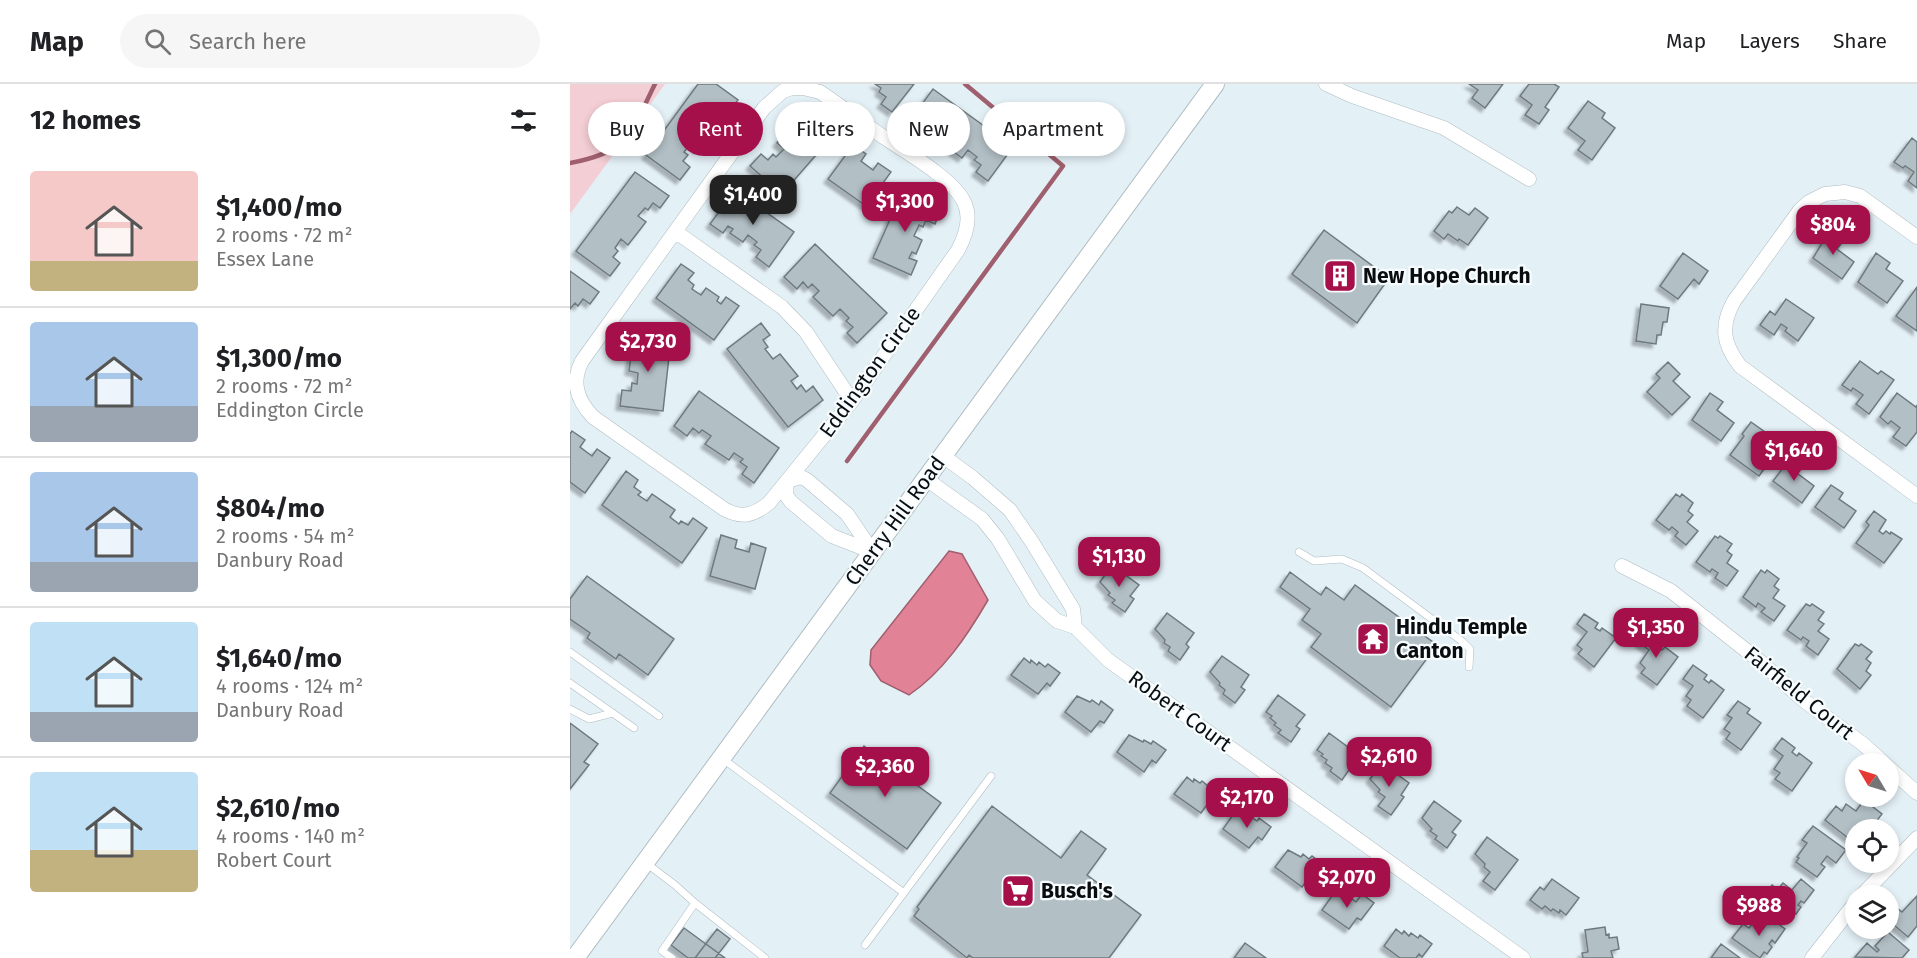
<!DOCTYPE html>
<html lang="en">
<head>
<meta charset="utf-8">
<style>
  body { margin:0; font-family:"Fira Sans",sans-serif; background:#f6f6f6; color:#202124; height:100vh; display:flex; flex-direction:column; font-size:22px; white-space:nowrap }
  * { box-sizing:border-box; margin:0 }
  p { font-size:20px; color:#757577 }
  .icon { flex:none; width:33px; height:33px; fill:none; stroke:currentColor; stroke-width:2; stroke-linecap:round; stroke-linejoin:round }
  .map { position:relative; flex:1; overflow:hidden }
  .side { display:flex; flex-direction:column; background:#fff; width:570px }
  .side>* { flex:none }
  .banner { position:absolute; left:18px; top:18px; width:570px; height:54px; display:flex; gap:12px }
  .needle { width:39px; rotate:308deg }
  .tools { position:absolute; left:1275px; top:669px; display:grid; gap:12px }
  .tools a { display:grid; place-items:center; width:54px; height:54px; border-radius:50%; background:#fff; box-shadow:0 3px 9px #0003; font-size:30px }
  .price { position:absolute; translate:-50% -51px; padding:0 14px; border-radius:12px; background:#a6104a; color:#fff; font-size:20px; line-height:39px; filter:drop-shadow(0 2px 3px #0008) }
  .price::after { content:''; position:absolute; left:50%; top:36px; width:18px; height:14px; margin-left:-9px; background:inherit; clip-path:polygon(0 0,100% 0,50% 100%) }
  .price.on { background:#222; color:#fff }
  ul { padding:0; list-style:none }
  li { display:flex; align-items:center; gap:18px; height:150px; padding:0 30px }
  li+li { border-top:2px solid #e0e0e0 }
  li span { display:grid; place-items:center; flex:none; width:168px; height:120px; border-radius:6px; color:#555 }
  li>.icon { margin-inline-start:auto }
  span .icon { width:72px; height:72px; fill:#fffc; stroke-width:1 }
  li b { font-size:26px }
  h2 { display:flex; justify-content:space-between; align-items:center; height:72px; padding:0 30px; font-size:26px }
  .tag { padding:0 21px; border-radius:27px; background:#fff; box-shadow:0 3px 9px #0003; font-size:21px; line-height:54px }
  .tag.on { background:#a6104a; color:#fff }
  header { display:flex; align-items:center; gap:36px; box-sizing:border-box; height:84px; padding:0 30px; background:#fff; border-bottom:2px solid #e0e0e0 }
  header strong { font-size:28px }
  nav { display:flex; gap:33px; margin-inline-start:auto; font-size:21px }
  .search { width:420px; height:54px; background:#f6f6f6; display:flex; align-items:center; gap:15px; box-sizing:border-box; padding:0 21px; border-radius:33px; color:#757577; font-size:22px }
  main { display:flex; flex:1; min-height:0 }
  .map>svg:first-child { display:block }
</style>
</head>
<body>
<header>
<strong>Map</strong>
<div class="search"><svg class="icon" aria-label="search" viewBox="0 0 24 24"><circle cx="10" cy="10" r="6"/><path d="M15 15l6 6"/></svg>Search here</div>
<nav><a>Map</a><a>Layers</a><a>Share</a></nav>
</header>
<main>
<section class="side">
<h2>12 homes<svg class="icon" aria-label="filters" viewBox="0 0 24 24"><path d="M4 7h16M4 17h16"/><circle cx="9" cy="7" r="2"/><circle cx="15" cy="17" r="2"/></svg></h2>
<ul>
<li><span style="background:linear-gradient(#f6c9c9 75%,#c2b280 0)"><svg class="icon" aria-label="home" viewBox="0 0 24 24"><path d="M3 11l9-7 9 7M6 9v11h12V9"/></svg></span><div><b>$1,400/mo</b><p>2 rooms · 72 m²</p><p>Essex Lane</p></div></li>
<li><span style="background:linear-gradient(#a9c7e8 70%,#9aa5b1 0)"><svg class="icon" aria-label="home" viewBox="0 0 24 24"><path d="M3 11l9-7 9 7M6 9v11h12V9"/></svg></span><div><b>$1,300/mo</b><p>2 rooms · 72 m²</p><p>Eddington Circle</p></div></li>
<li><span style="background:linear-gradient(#a9c7e8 75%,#9aa5b1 0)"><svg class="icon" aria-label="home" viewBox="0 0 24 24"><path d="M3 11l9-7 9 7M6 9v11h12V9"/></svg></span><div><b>$804/mo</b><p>2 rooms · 54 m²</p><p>Danbury Road</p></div></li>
<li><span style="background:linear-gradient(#bfe0f5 75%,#9aa5b1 0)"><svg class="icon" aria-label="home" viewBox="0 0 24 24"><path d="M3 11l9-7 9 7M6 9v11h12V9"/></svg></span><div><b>$1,640/mo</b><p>4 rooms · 124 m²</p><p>Danbury Road</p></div></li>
<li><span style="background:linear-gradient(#bfe0f5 65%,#c2b280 0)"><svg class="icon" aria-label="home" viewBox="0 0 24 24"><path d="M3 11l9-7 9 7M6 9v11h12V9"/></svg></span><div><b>$2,610/mo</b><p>4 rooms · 140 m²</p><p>Robert Court</p></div></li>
</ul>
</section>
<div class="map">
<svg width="1347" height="874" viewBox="0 0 1347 874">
  <defs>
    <filter id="shadow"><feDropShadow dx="-4" dy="4" stdDeviation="1.5" flood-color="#0004"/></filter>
  </defs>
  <rect width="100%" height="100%" fill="#e3f0f6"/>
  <!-- green -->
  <path fill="#f3ced4" d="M0 0H95L0 130Z"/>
  <!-- water -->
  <path fill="#e18296" stroke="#a05f6e" stroke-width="1.5" d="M379 467 392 470 418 516C397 552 373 588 339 611L311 597 300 581 301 566Z"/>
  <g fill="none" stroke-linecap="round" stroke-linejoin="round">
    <!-- stream -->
    <path stroke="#a05f6e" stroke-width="4.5" d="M0 79C60 68 60 50 85 0
      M277 377 493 82 395 0"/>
  </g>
  <!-- building -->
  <path fill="#b2bfc5" stroke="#6e7a7f" stroke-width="1.5" filter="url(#shadow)" d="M128 0H146L168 16 159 28 153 23 147 30 144 28 138 36 145 42 128 65 121 59 114 68 118 71 113 77 120 83 110 96 76 71Z
    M305 0H344L322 28 311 20 316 13 309 8 311 4Z
    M899 0H933L915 24 902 14 908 6Z
    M959 0H984L989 3 975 23 979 26 969 40 955 31 962 21 950 12Z
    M363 5 443 63 418 97 406 88 411 81 404 76 407 73 398 66 392 74 369 57 375 50 366 43 363 47 357 42 351 49 338 39Z
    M1018 17 1035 29 1032 34 1045 44 1022 76 1008 66 1015 57 998 44Z
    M228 28 260 55 212 110 180 82 191 70 198 76 203 70 206 73 214 65 207 59 217 47 221 50 224 45 218 39Z
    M1342 54 1347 58V104L1338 97 1344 88 1335 82 1333 84 1324 78Z
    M283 61 296 70 291 77 303 86 308 79 321 88 296 122 258 95Z
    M65 88 99 112 90 124 83 119 78 126 75 124 68 132 76 138 58 161 51 155 45 164 48 167 43 173 50 179 40 192 6 167Z
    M165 106 224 148 199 183 186 173 191 166 184 161 187 158 178 151 173 158 160 149 163 145 158 142 153 149 140 140Z
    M332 108 371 125 365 140 356 136 353 143 349 141 344 152 352 156 346 170 342 168 339 174 347 177 341 191 303 174Z
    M887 123 899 131 905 124 918 134 898 161 889 155 888 157 878 150 874 155 864 147 879 127 882 129Z
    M754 146 819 194 787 239 722 190Z
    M1260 146 1274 156 1267 165 1284 178 1272 195 1243 174Z
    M245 160 317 229 287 259 277 249 283 243 276 237 279 234 270 225 263 232 243 213 249 207 242 200 238 204 233 198 227 205 214 193Z
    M1113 169 1138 187 1129 200 1124 195 1108 215 1090 202Z
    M1306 169 1320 179 1316 185 1333 197 1317 219 1288 198Z
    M111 180 124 189 118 196 124 201 122 205 131 211 136 204 149 213 147 217 151 220 156 213 169 222 144 256 86 214Z
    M0 187 29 208 20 220 13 215 8 222 5 219 0 225Z
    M1347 203V247L1326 232Z
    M1216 215 1244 234 1228 257 1215 247 1217 244 1211 240 1204 251 1190 241 1200 227 1205 231Z
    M1071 220 1099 224 1097 238H1093L1091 251H1087L1086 260 1066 257Z
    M191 239 200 251 193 256 198 263 195 265 203 275 210 270 228 292 221 297 227 305 231 301 236 308 243 302 253 316 218 343 157 265Z
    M59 250 101 255 93 327 50 322 52 306 61 307 62 299 67 300 68 289 59 287 61 272H65L66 267 57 265Z
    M1290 277 1308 290 1311 287 1324 296 1299 330 1286 320 1293 311 1283 304 1281 307 1272 301Z
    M1098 278 1110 290 1103 297 1120 313 1102 331 1077 308 1090 294 1086 290Z
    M129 307 209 364 184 399 172 390 177 383 170 378 173 375 164 369 159 376 135 360 141 352 132 346 129 349 123 344 117 352 104 342Z
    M1140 309 1153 318 1147 326 1164 339 1151 357 1122 336Z
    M1327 309 1346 323 1347 321V348L1336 362 1323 353 1330 344 1321 337 1318 340 1310 333Z
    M1181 338 1195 348 1188 357 1206 369 1189 392 1160 371 1174 352 1172 350Z
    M2 347 15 356 10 363 22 372 27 365 40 374 15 409 0 398V350Z
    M1220 375 1231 384 1227 389 1244 402 1232 419 1203 397Z
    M56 387 68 396 64 403 71 408 68 411 77 417 82 410 105 426 100 433 109 440 111 437 118 441 123 434 137 444 112 479 32 421Z
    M1261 401 1273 409 1269 415 1286 427 1274 444 1245 423Z
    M1106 410 1110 413 1112 410 1123 419 1118 427 1123 431 1117 438 1128 447 1116 461 1105 452 1108 448 1102 443 1099 446 1086 436Z
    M1304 427 1316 436 1309 447 1313 450 1316 447 1320 450 1321 448 1332 455 1314 479 1286 459 1299 441 1296 438Z
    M151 451 167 456 165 464 179 468 181 459 196 464 185 505 140 492Z
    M1145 452 1148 454 1150 452 1162 460 1157 467 1162 471 1157 479 1168 487 1157 502 1145 494 1148 489 1142 485 1140 488 1126 478Z
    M542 481 569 501 560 512 564 515 555 528 542 519 545 516 538 511 540 509 530 498Z
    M1191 486 1195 489 1197 486 1209 495 1204 502 1209 506 1203 514 1215 522 1204 537 1191 528 1195 524 1188 519 1186 523 1173 513Z
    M720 488 751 511 756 503 774 516 785 501 867 561 821 623 741 563 751 550 732 536 740 525 710 503Z
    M17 492 104 555 78 591 49 570 46 575 17 554 20 549 0 535V515Z
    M1236 520 1240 522 1242 520 1254 528 1248 536 1254 540 1248 547 1259 555 1248 571 1236 562 1239 557 1233 553 1231 556 1217 546Z
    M597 529 624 549 616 560 619 563 610 576 598 567 600 563 594 559 595 556 585 545Z
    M1014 530 1028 539 1025 544 1030 547 1032 544 1046 554 1024 583 1008 570 1012 565 1007 561 1017 548 1007 540Z
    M1077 548 1091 558 1088 562 1092 566 1095 563 1108 573 1087 601 1071 589 1075 584 1070 579 1079 566 1069 559Z
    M1285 560 1289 562 1291 560 1302 568 1296 575 1301 579 1296 587 1301 591 1290 605 1267 585Z
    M652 572 679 591 671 603 675 606 665 619 653 610 655 606 649 601 650 599 640 588Z
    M454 574 460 579 461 576 467 581 469 578 475 583 478 580 490 589 480 602 477 599 468 610 441 591Z
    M1123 581 1137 591 1134 595 1139 599 1141 596 1154 606 1133 634 1117 622 1121 616 1116 612 1123 602 1113 595Z
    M708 611 735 631 726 642 730 645 721 658 708 649 711 646 704 641 706 639 700 634 702 632 696 628Z
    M507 612 520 618 522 616 529 621 531 617 543 626 534 639 530 637 521 648 495 628Z
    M1168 617 1180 625 1177 629 1191 639 1171 666 1156 655 1160 649 1154 645 1162 634 1157 631Z
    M0 639 28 660 14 678 19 681 0 705Z
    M759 649 786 669 778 680 781 683 772 696 760 687 762 684 755 679 757 676 751 672 753 670 747 666Z
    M559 651 573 658 574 656 581 660 583 657 596 666 586 679 582 676 574 688 547 668Z
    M1212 654 1225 664 1222 668 1227 672 1229 669 1242 679 1222 707 1205 695 1210 689 1204 685 1213 672 1204 665Z
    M294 662 371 719 337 765 260 709Z
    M812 679 839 699 831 711 834 713 821 731 808 722 815 713 808 708 810 706 800 695Z
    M617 693 623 698 624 695 630 699 632 697 638 702 641 699 653 708 643 721 639 718 631 729 604 710Z
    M1294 716 1312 730 1302 743 1295 738 1291 742 1294 746H1286V752L1282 757 1255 736 1266 722 1272 727 1276 720 1286 727Z
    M864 717 891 737 882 748 886 751 877 764 865 755 867 752 860 747 862 745 852 734Z
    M422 722 491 774 511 747 536 765 517 791 571 831 539 874H403L399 871 397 874 344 832 349 825 347 823Z
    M665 728 671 733 673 730 679 735 680 732 687 737 689 734 701 743 692 756 688 753 679 764 653 745Z
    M1243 742 1276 766 1266 779 1257 772 1251 780 1255 783 1247 793 1226 778 1229 774 1227 773 1237 759 1232 756Z
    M917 753 948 776 925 806 913 797 920 788 914 783 915 780 905 770Z
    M718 766 731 773 733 770 739 775 742 772 754 781 745 794 741 791 732 803 705 783Z
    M982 795 1009 814 996 831 990 826 989 829 983 825 981 827 975 822 972 825 960 816 970 803 974 806Z
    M1231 795 1244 806 1234 819 1231 817 1228 821 1231 823 1226 830 1223 829 1218 835 1191 815 1202 801 1208 805 1213 799 1222 806Z
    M764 809 771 813 772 811 778 815 780 813 786 818 792 810 804 819 791 836 787 834 779 845 752 826Z
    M1347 812V842L1338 853 1318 836V833L1327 824 1332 828Z
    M1201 834 1215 845 1205 859 1202 856 1199 860 1202 863 1197 870 1194 868 1190 874 1162 854 1173 840 1179 844 1184 838 1193 845Z
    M1035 843 1036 851 1039 850V854L1047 853 1049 865 1041 867 1043 874H1013L1012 869 1018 868 1015 846Z
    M114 844 155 874H118L101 861Z
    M147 845 160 855 145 874H125Z
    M826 845 832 850 834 847 839 852 841 849 848 854 850 851 862 860 852 873 849 870 846 874H830L814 862Z
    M1318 848 1339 866 1332 874 1285 873 1297 859 1307 868 1309 866 1305 862Z
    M675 859 696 874H664Z
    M1151 860 1170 874H1141Z"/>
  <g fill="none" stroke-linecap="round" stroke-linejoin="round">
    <defs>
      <path id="lane" d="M729 468 744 477 772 475 793 484 893 558 900 565 899 583
        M0 568 89 632
        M0 599 64 644
        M0 625 19 635 43 629
        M153 675 334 809
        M76 779 105 801 125 819 92 867 102 874
        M125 819 195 874
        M295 861 421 692"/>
      <path id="street" d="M756 0 782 12 874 44 959 95
        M222 4H233L250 8C272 23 293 39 315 54 336 68 383 95 394 118 402 134 396 151 388 166L282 317 199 419C184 431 172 435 154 425L23 333C7 316 1 298 12 277L194 24 213 7Z
        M106 148 212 223 236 248 282 317
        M1347 153 1290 112 1275 108 1255 110 1239 118 1230 126 1164 217C1150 242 1153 260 1170 282L1347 412
        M231 393 237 396 277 430 303 468 262 452 221 418 216 411 217 397Z
        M356 395 412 435 428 455 465 517 487 537 505 543 503 525 462 458 440 426 403 394 373 372
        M1052 482 1101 507 1192 579 1232 615 1293 660 1315 680
        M505 543 538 576 953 874
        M1318 683 1347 709
        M1291 812 1347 754
        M1242 874 1286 818"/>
      <path id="secondary" d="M5 874 645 0"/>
    </defs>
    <!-- lane casing -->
    <use href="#lane" stroke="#b0bdc3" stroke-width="8"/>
    <!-- street casing -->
    <use href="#street" stroke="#b0bdc3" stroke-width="15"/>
    <!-- secondary casing -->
    <use href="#secondary" stroke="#b0bdc3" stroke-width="20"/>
    <!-- lane -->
    <use href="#lane" stroke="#fff" stroke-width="7"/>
    <!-- street -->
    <use href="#street" stroke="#fff" stroke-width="14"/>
    <!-- secondary -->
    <use href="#secondary" stroke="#fff" stroke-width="18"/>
  </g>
  <!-- icons -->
  <defs>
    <symbol id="building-square" viewBox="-11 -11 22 22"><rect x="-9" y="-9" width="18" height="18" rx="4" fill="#a6104a" stroke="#f7fcfe"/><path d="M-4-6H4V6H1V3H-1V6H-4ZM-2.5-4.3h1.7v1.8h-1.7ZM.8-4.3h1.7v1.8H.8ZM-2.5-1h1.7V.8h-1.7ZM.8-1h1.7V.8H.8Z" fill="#fff"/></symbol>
    <symbol id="temple-square" viewBox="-11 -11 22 22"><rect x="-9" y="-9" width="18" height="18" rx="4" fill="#a6104a" stroke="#f7fcfe"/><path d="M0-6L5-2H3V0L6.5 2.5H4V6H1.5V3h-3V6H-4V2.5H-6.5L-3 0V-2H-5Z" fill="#fff"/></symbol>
    <symbol id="supermarket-square" viewBox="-11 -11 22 22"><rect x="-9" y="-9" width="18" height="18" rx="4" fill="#a6104a" stroke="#f7fcfe"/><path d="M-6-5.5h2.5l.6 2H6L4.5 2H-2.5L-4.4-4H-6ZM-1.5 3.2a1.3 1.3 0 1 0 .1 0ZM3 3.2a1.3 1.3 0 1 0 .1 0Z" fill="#fff"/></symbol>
  </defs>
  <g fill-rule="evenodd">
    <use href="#building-square" x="751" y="173" width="38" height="38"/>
    <use href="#temple-square" x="784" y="536" width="38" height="38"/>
    <use href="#supermarket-square" x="429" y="788" width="38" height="38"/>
  </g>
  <g text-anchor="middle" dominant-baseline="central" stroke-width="4.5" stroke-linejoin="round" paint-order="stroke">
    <!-- poi labels -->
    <g font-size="21" font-weight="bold" fill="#090d0f" stroke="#f7fcfe" text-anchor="start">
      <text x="793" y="192">New Hope Church</text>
      <text x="826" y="543">Hindu Temple<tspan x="826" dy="24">Canton</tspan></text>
      <text x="471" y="807">Busch's</text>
    </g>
    <!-- street labels -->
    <g font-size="21" fill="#090d0f" stroke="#f7fcfe">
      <text transform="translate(300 288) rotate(-54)">Eddington Circle</text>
      <text transform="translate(325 437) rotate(-54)">Cherry Hill Road</text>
      <text transform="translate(1229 609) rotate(39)">Fairfield Court</text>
      <text transform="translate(610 627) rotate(36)">Robert Court</text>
    </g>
  </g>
</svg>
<div class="tools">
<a><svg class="needle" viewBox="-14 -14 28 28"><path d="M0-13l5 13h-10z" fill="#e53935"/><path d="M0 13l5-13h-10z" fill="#757577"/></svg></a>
<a><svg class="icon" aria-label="locate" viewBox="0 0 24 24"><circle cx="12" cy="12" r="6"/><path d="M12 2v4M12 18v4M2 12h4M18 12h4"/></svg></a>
<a><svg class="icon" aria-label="layers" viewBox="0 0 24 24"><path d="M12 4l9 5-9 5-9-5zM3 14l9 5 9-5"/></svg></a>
</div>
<b class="price on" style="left:183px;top:142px">$1,400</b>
<b class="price" style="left:335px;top:149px">$1,300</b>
<b class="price" style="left:1263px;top:172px">$804</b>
<b class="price" style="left:78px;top:289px">$2,730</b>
<b class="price" style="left:1224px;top:398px">$1,640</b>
<b class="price" style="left:549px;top:504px">$1,130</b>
<b class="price" style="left:1086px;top:575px">$1,350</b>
<b class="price" style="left:819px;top:704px">$2,610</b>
<b class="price" style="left:315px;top:714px">$2,360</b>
<b class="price" style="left:677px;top:745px">$2,170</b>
<b class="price" style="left:777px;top:825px">$2,070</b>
<b class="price" style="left:1189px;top:853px">$988</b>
<div class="banner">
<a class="tag">Buy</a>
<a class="tag on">Rent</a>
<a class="tag">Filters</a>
<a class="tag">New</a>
<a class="tag">Apartment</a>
</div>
</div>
</main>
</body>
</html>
